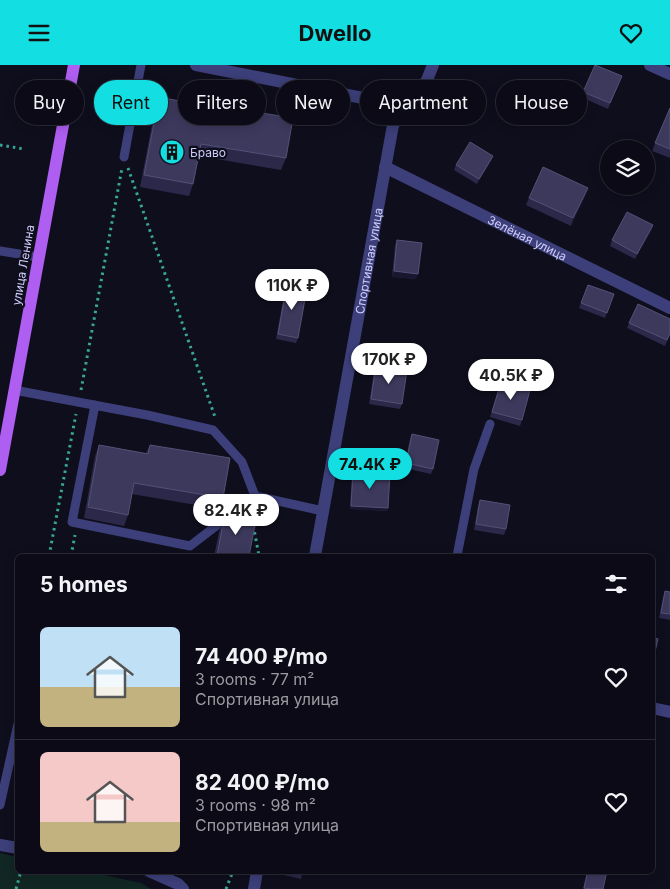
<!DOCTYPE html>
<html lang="en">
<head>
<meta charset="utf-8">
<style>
  body { margin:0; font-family:Inter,sans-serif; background:#14131f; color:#f1f3f6; height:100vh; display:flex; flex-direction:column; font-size:19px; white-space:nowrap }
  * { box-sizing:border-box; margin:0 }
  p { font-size:16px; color:#9a9aa1 }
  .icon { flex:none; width:28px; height:28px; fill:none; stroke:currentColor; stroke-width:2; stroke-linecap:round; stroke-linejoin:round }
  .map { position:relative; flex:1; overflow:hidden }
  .side { position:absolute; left:15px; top:489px; width:640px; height:320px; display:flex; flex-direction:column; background:#0b0a16; border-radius:8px; box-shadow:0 2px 12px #0003,0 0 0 1px #2b2b35 }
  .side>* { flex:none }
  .guide { position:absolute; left:15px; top:15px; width:640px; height:45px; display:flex; gap:10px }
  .tools { position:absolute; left:600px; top:75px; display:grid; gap:10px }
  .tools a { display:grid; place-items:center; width:55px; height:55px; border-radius:50%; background:#0b0a16; box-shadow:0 2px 12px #0003,0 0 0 1px #2b2b35; font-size:25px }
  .price { position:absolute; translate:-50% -42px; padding:0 11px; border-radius:18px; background:#fff; color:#222; font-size:16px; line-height:32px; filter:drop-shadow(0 1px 2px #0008) }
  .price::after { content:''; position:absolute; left:50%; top:30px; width:15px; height:11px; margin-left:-8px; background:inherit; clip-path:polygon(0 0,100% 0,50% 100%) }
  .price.current { background:#13dee2; color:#111 }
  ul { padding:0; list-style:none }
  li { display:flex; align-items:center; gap:15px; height:125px; padding:0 25px }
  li+li { border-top:1px solid #2b2b35 }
  li span { display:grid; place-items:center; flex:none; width:140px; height:100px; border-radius:8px; color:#555 }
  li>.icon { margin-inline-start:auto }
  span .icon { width:60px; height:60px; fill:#fffc; stroke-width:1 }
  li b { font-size:21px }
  h2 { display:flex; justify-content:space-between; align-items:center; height:60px; padding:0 25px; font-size:21px }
  .pill { padding:0 18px; border-radius:22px; background:#0b0a16; box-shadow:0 2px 12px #0003,0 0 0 1px #2b2b35; font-size:18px; line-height:45px }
  .pill.current { background:#13dee2; color:#111 }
  header { display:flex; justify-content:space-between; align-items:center; height:65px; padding:0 25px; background:#13dee2; color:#111; font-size:22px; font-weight:700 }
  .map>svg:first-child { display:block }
</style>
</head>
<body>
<header><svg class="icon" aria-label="menu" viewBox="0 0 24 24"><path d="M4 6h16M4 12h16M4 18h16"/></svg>Dwello<svg class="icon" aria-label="heart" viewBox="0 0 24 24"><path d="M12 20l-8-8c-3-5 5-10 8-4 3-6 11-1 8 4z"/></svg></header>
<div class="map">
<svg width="670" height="824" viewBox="0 0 670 824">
  <rect width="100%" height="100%" fill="#0f0e1d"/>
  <!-- green -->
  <path fill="#112724" d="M0 788 17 792 18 806H86L141 818 151 824H0Z"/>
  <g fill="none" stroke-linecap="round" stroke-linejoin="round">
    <!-- path -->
    <path stroke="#37a697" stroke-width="3" stroke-dasharray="2.5 4" stroke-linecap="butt" d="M0 80 24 84
      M128 103 215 352
      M81 325 122 103
      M251 448 259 491
      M49 491 76 349
      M71 491 75 470
      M16 824 21 806
      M226 824 233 806"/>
    <!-- lane -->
    <path stroke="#3c3f79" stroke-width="9" d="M124 92 141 0
      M0 186 38 192
      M14 325 147 350 213 365 242 397 255 431 323 446
      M95 340 72 457 190 481 255 431
      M457 491 474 404 490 359
      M0 740 18 659"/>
    <!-- street -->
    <g stroke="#3c3f79" stroke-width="12">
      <path d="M196 0 378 36 393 60"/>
      <path d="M650 0 670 9"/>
      <path id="s1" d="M385 102 670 243"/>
      <path id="s2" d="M315 491 393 60 427 15 433 0"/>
      <path d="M652 643 670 647"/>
      <path d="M0 780 18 783"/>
      <path d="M149 806 178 819 183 824"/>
      <path d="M254 824 257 806"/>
    </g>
    <!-- primary -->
    <path stroke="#af5ef2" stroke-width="12" d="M0 405 74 0"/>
  </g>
  <!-- wall -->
  <path fill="#2b284a" d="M622 11 608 44 581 32 583 27Z
    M159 32 286 93 281 105 199 91 193 119 189 131 140 122 155 44Z
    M670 43V93L652 86Z
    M493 91 491 96 477 119 454 105 456 100Z
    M585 131 571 161 526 140 529 133Z
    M653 160 651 166 635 194 610 181 612 175Z
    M397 175 416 214 392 212 395 180Z
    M287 219 298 273 296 278 276 274 285 224Z
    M588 220 614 229 605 253 579 243Z
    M629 258 670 269 665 281 627 263Z
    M376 300 402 339 400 344 369 339 374 306Z
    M501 317 522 355 520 361 490 352Z
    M412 369 433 404 431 409 404 403 410 374Z
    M99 380 146 388 150 380 223 433 219 444 132 429 128 450 124 461 84 453 95 391Z
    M353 407 388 443 387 446 350 444 352 409Z
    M480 435 506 464 504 470 474 465 478 441Z
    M224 453 249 491H214L219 467Z
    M665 526 670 527V555L659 553 663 532Z
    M281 806H303L301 814 280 809Z
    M587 806H607L603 824H583Z"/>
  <!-- shaded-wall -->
  <path fill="#191630" d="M493 91 491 96 477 119 479 114Z
    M588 123 585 131 571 161 573 153Z
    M653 160 651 166 635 194 637 189Z
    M394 206 418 209 416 214 392 212Z
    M351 441 388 443 387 446 350 444Z"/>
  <!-- building -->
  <path fill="#3d395d" stroke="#545176" d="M595 0 622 11 610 38 583 27Z
    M159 32 211 42 212 40 293 53 286 93 201 79 193 119 144 110Z
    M670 43V84L655 78Z
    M470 77 493 91 479 114 456 100Z
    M543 102 588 123 573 153 529 133Z
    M627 147 653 160 637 189 612 175Z
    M397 175 422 178 418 209 394 206Z
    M287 219 307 223 298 273 278 269Z
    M588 220 614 229 607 248 581 238Z
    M638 239 670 254V268L667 275 629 258Z
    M376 300 407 305 402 339 371 334Z
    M501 317 530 325 522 355 492 347Z
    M412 369 439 375 433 404 406 398Z
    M99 380 148 389 150 380 230 393 223 433 134 418 128 450 88 442Z
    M353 407 390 409 388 443 351 441Z
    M480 435 510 440 506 464 476 459Z
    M228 449 256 455 249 491H217L224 453Z
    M665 526 670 527V549L661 548Z
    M652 572 658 574 652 599Z
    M293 806H303V808Z
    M588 806H607L603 824H590L584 823Z"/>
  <!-- icons -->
  <defs>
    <symbol id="building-disc" viewBox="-11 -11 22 22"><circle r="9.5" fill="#13dee2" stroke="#0f0e1d"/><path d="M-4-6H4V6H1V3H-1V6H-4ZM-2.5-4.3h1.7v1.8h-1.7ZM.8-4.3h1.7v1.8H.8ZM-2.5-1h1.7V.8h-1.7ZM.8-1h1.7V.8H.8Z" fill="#111"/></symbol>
  </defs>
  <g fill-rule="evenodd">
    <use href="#building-disc" x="158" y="73" width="28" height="28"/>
  </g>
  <g text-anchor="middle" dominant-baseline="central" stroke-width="4.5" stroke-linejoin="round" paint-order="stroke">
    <!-- poi labels -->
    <g font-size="12" fill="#cfcefb" stroke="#0f0e1d" text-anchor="start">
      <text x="190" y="87">Браво</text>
    </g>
    <!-- street labels -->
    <g font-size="12" fill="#cfcefb" stroke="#0f0e1d">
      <text stroke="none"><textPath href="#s1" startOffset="159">Зелёная улица</textPath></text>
      <text stroke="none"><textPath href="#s2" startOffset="300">Спортивная улица</textPath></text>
      <text transform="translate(23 200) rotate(-80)">улица Ленина</text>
    </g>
  </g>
</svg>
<div class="tools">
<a><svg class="icon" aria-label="layers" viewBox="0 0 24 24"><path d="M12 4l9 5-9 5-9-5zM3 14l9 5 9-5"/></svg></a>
</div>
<b class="price" style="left:292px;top:246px">110K ₽</b>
<b class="price" style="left:389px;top:320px">170K ₽</b>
<b class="price" style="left:511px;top:336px">40.5K ₽</b>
<b class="price current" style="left:370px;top:425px">74.4K ₽</b>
<b class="price" style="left:236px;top:471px">82.4K ₽</b>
<div class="guide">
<a class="pill">Buy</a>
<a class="pill current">Rent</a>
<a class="pill">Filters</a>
<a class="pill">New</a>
<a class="pill">Apartment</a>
<a class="pill">House</a>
</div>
<section class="side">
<h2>5 homes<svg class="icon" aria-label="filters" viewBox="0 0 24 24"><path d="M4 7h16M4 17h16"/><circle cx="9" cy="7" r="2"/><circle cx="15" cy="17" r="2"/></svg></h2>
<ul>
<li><span style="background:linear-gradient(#bfe0f5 60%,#c2b280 0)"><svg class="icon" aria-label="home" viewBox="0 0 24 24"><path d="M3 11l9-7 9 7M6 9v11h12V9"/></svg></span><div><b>74 400 ₽/mo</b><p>3 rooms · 77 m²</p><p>Спортивная улица</p></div><svg class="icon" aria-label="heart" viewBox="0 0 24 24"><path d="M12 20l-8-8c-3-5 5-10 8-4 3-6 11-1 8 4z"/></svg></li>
<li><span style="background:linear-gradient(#f6c9c9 70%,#c2b280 0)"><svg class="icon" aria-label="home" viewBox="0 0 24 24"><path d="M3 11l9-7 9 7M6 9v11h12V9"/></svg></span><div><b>82 400 ₽/mo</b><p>3 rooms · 98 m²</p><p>Спортивная улица</p></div><svg class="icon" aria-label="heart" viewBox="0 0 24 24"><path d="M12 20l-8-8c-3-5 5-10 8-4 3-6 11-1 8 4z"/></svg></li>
</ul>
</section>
</div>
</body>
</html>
